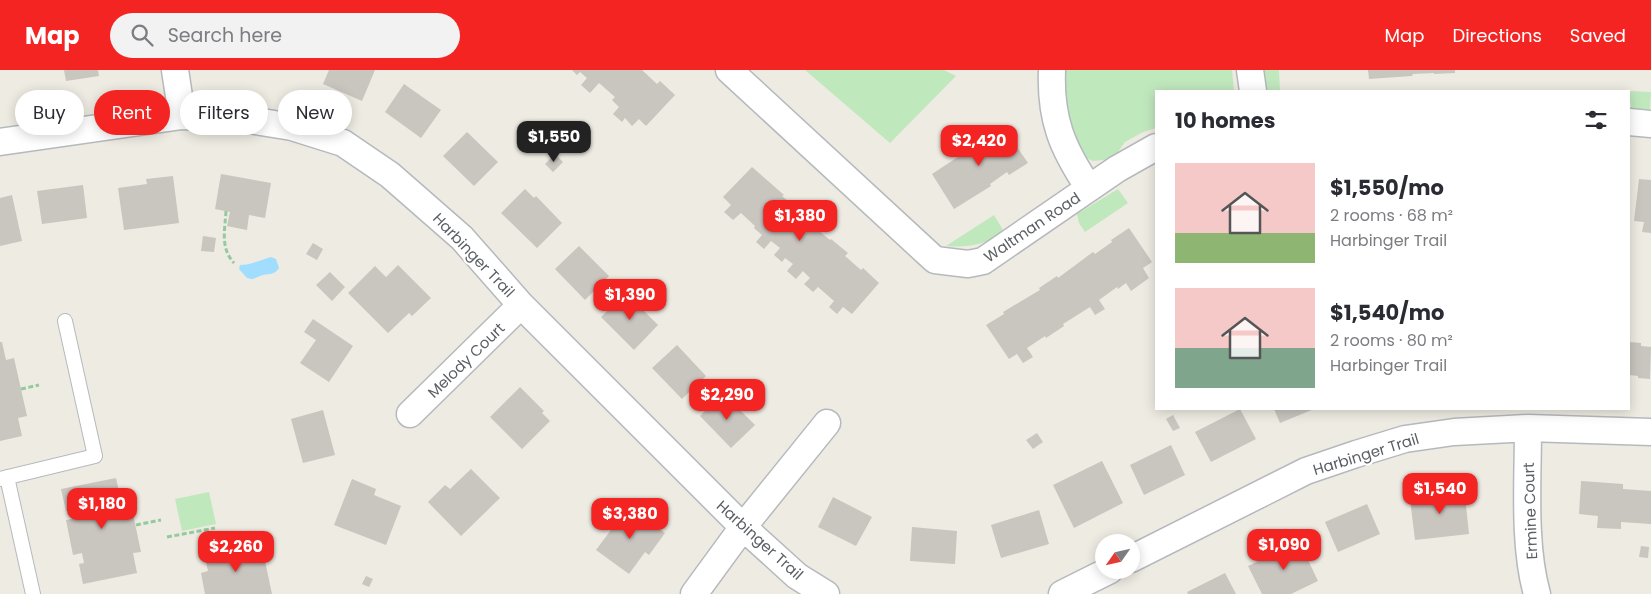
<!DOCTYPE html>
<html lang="en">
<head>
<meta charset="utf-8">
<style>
  body { margin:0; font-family:Poppins,sans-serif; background:#f2f2f3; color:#2b2b33; height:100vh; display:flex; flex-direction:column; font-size:19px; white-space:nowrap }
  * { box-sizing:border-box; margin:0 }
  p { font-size:16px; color:#7c7c81 }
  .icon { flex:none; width:28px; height:28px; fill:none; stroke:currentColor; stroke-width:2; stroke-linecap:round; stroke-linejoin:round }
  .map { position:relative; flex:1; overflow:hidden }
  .sheet { position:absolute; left:1155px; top:20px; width:475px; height:320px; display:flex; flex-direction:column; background:#fff; border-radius:0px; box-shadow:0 2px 12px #0003 }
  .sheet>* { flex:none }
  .banner { position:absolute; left:15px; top:20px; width:475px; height:45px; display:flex; gap:10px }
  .needle { width:32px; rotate:236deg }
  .controls { position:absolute; left:1095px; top:464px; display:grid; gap:10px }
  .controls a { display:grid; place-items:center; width:45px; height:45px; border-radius:50%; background:#fff; box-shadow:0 2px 12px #0003; font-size:25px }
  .price { position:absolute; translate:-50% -42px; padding:0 11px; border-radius:10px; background:#f42422; color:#fff; font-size:16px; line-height:32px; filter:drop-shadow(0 1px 2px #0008) }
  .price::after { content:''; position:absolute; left:50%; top:30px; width:15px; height:11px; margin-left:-8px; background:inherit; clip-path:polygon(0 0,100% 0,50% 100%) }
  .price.on { background:#222; color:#fff }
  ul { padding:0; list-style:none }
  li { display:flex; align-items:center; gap:15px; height:125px; padding:0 20px }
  li span { display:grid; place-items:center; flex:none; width:140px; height:100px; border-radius:0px; color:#555 }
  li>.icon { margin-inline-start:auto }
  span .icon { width:60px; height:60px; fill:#fffc; stroke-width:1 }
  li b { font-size:21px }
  h2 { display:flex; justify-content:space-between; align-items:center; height:60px; padding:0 20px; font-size:21px }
  .tag { padding:0 18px; border-radius:22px; background:#fff; box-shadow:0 2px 12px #0003; font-size:18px; line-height:45px }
  .tag.on { background:#f42422; color:#fff }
  header { display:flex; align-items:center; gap:30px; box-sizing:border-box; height:70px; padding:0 25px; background:#f42422; color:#fff }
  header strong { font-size:24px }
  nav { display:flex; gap:28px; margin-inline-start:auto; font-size:18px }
  .search { width:350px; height:45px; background:#f2f2f3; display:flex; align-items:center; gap:12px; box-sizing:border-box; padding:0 18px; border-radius:28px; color:#7c7c81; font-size:19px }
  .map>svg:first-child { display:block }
</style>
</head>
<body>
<header>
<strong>Map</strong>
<div class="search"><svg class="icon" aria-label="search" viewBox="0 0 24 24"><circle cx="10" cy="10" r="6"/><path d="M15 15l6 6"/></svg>Search here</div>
<nav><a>Map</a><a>Directions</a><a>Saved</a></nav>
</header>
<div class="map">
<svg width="1651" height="524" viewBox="0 0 1651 524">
  <rect width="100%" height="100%" fill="#eeebe2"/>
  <!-- green -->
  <path fill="#c0e8bd" d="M805 0H944L956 6 890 73Z
    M1064 0H1232L1234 21H1156V58L1143 62 1125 72 1113 89 1093 91 1080 85 1066 52Z
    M1261 0H1279L1280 21H1264Z
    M1629 21 1651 22 1650 39C1645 41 1635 42 1631 39Z
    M1118 119 1128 133 1085 162 1079 153 1077 144Z
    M994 145 1003 160C992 175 963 178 946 176Z
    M209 422 216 454 182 461 175 429Z"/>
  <!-- water -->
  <path fill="#a1ddff" d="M271 187 276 189 279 198C274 206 268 203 260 206 257 207 254 209 251 209L247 208 239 199 240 195C250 195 261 190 271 187Z"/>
  <!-- building -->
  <path fill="#c9c5bf" d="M64 0H98L99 6 66 11Z
    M329 0H375L362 31 323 14Z
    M572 0H642L657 14 660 11 675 25 646 56 639 49 632 56 625 48 622 52 613 44 619 37 612 30 615 27 599 13 590 23 581 15 587 8 580 2 577 5Z
    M1368 0H1455V3L1434 4V3L1413 4 1412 6 1369 9Z
    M404 14 441 40 421 68 385 42Z
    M1004 58 1028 93 1009 105 1007 102 990 114 991 116 954 139 932 104 967 81 962 72 970 67 975 74 984 68 986 70Z
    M467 62 498 92 474 116 443 86Z
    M555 84 563 92 553 102 545 94Z
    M752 97 784 125 782 126 815 154 813 156 830 170 831 169 848 183 845 186 861 200 863 198 879 213 852 244 843 237 837 244 829 237 834 231 818 217 813 222 804 214 810 208 803 201 796 209 787 201 793 194 785 188 782 192 774 185 780 178 771 171 764 179 756 172 762 165 754 158 755 156 741 143 733 150 724 142 731 135 723 127Z
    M221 104 271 113 265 148 249 145 247 160 227 156 230 142 215 139Z
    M173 106 179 153 124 160 118 118 147 114 146 109Z
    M1639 109 1651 110V163L1642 162 1644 152 1634 151Z
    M83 115 87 148 42 154 37 121Z
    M525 119 534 128 536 126 562 153 537 178 501 143Z
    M12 125 22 171 0 176V128Z
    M1129 158 1152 192 1143 198 1149 208 1131 221 1126 213 1118 219 1117 217 1099 230 1105 239 1095 245 1090 237 1063 254 1064 256 1046 268 1045 266 1027 278 1033 287 1023 293 1017 284 1009 289 986 255 1004 244 1003 242 1040 220 1039 218 1057 206 1058 208 1093 182 1095 184 1112 172 1111 170Z
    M203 166 216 168 214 182 201 181Z
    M313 173 323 179 317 190 306 184Z
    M579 176 609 206 585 230 555 199Z
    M398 195 431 228 412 246 409 243 388 263 348 223 375 196 386 207Z
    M330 202 345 217 332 231 316 215Z
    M626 223 658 255 634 280 601 247Z
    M313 249 353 276 329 312 300 293 316 270 304 262Z
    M0 272H2L6 290 14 288 27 346 18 348 22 366 0 371Z
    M1629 272 1641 273V276L1651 277 1650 309 1638 308V306L1629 305Z
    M677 275 706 306 682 329 652 298Z
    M520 317 544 341 542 343 550 351 522 379 490 347Z
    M723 323 755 355 731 378 700 346Z
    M1240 339 1256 369 1211 392 1195 362Z
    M1274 339H1314L1280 353Z
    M323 340 335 385 303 393 291 349Z
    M1173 345 1180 358 1173 361 1166 349Z
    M1037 363 1043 372 1033 379 1026 370Z
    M1171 375 1185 405 1144 425 1130 395Z
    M1102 391 1123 433 1074 458 1053 415Z
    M471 399 500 428 461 466 428 432 445 415 450 419Z
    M116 408 120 426 129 425 141 482 133 483 137 503 83 514 79 494 84 493 82 483 73 485 66 450 72 449 70 441H66L61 419Z
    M352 409 376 419 374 425 401 436 386 475 334 455Z
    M1581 411 1623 414V419L1651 421V454L1621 452V459L1597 458 1598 446 1579 444Z
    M1464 417 1469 464 1415 470 1410 429 1438 426V420Z
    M833 427 872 447 856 476 818 457Z
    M1367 434 1380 464 1338 482 1325 452Z
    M628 437 665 463 649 485 645 482 629 504 596 480Z
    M1039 440 1049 474 1001 488 991 455Z
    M912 457 957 461 955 494 910 491Z
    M1298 469 1318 511 1291 524H1262L1248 496 1276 483 1274 480Z
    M253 474 257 493 265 491 272 524H205L201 503 208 501 204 484Z
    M1641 476 1649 477 1648 488 1639 487Z
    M1225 503 1236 524H1188L1187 522Z
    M366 506 373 509 369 517 362 514Z"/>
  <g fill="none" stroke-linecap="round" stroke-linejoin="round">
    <defs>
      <path id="lane" d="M7 407 33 524
        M0 409 95 386 65 251"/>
      <path id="street" d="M175 0 182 46
        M729 0 935 190 968 194 983 191 1117 99 1156 77
        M1052 0C1050 49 1062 78 1089 118
        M1250 0 1253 21
        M1629 52 1651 54
        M0 72 182 46 243 49 292 57 343 73 390 105 462 168 521 235 743 457 797 506 826 524
        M410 344 521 235
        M1528 358C1528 409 1523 475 1537 524
        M1131 489 1306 401 1356 384 1405 369 1454 362 1528 358 1651 362
        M694 524 743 457 827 353
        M1062 524 1110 500"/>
    </defs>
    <!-- lane casing -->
    <use href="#lane" stroke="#b5b9bd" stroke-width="16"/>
    <!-- street casing -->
    <use href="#street" stroke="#b5b9bd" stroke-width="29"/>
    <!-- path -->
    <path stroke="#95caa0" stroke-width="3" stroke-dasharray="5 2.5" stroke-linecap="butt" d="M226 141C225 160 220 178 234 193
      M21 319 39 315
      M136 455 161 450
      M167 467 215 458"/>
    <!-- lane -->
    <use href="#lane" stroke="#fff" stroke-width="14"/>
    <!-- street -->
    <use href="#street" stroke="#fff" stroke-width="26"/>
  </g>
  <g text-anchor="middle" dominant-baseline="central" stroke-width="4.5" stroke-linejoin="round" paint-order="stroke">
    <!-- street labels -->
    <g font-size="15" fill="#5a5f64" stroke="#fff">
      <text transform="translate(1032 157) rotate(-34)">Waltman Road</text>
      <text transform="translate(474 185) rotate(46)">Harbinger Trail</text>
      <text transform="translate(466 290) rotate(-44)">Melody Court</text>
      <text transform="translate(1366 384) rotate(-17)">Harbinger Trail</text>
      <text transform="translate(1530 441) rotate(-92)">Ermine Court</text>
      <text transform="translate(760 470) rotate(42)">Harbinger Trail</text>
    </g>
  </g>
</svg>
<div class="controls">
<a><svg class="needle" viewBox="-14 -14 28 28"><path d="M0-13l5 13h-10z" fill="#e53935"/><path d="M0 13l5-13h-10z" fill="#7c7c81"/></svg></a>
</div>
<b class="price on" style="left:554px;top:93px">$1,550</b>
<b class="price" style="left:979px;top:97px">$2,420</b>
<b class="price" style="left:800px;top:172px">$1,380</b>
<b class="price" style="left:630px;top:251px">$1,390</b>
<b class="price" style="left:727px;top:351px">$2,290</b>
<b class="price" style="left:1440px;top:445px">$1,540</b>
<b class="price" style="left:102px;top:460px">$1,180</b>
<b class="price" style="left:630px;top:470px">$3,380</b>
<b class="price" style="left:1284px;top:501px">$1,090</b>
<b class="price" style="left:236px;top:503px">$2,260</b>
<div class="banner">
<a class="tag">Buy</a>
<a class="tag on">Rent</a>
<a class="tag">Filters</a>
<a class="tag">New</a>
</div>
<section class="sheet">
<h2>10 homes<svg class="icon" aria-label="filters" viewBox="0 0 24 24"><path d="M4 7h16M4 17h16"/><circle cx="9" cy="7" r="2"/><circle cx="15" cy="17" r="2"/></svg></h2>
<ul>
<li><span style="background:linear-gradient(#f6c9c9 70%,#8fb573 0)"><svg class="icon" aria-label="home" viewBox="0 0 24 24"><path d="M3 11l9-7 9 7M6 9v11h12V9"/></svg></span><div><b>$1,550/mo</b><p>2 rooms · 68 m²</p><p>Harbinger Trail</p></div></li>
<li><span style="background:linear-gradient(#f6c9c9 60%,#7fa58c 0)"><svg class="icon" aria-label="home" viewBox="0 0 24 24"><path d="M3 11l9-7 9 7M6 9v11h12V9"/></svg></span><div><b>$1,540/mo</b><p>2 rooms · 80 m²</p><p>Harbinger Trail</p></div></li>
</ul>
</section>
</div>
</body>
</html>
